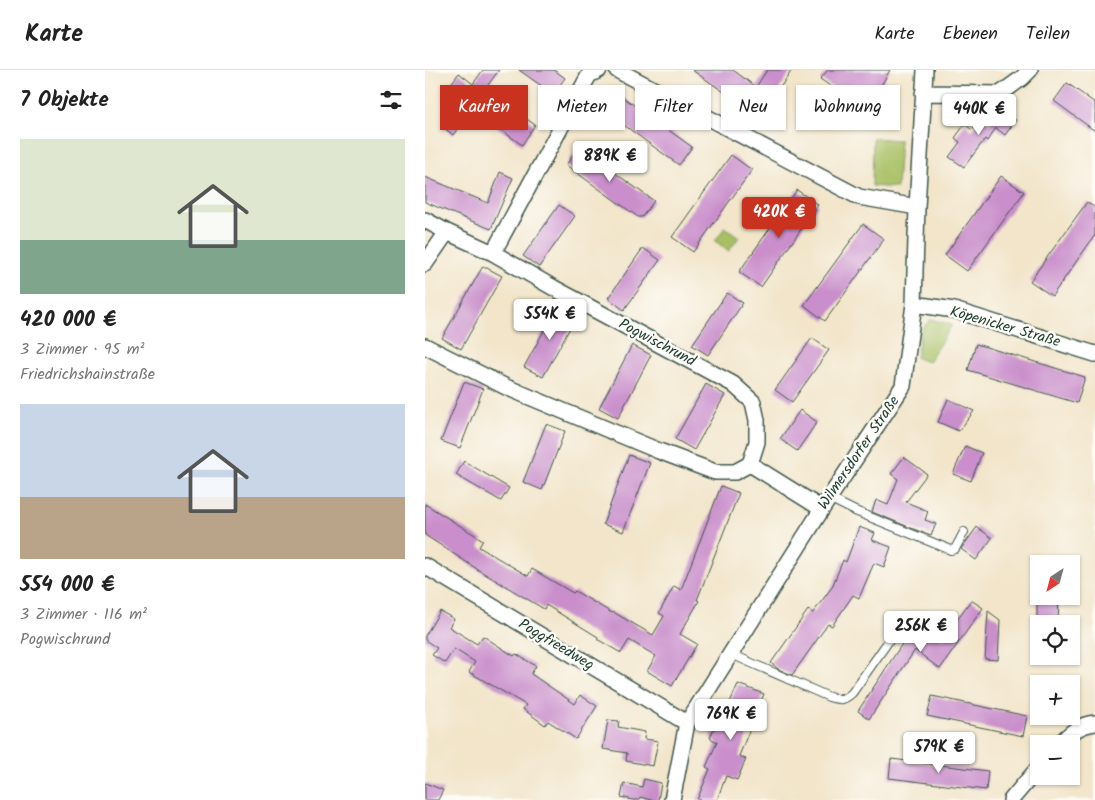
<!DOCTYPE html>
<html lang="de">
<head>
<meta charset="utf-8">
<style>
  body { margin:0; font-family:Kalam,sans-serif; background:#f2f2f2; color:#222; height:100vh; display:flex; flex-direction:column; font-size:19px; white-space:nowrap }
  * { box-sizing:border-box; margin:0 }
  p { font-size:16px; color:#767676 }
  .icon { flex:none; width:28px; height:28px; fill:none; stroke:currentColor; stroke-width:2; stroke-linecap:round; stroke-linejoin:round }
  .map { position:relative; flex:1; overflow:hidden }
  .side { display:flex; flex-direction:column; background:#fff; width:425px }
  .side>* { flex:none }
  .top-card { position:absolute; left:15px; top:15px; width:475px; height:45px; display:flex; gap:10px }
  .needle { width:32px; rotate:216deg }
  .controls { position:absolute; left:605px; top:485px; display:grid; gap:10px }
  .controls a { display:grid; place-items:center; width:50px; height:50px; border-radius:0px; background:#fff; box-shadow:0 1px 4px #0004; font-size:25px }
  .price { position:absolute; translate:-50% -42px; padding:0 11px; border-radius:5px; background:#fff; color:#222; font-size:16px; line-height:32px; filter:drop-shadow(0 1px 2px #0008) }
  .price::after { content:''; position:absolute; left:50%; top:30px; width:15px; height:11px; margin-left:-8px; background:inherit; clip-path:polygon(0 0,100% 0,50% 100%) }
  .price.active { background:#c8321e; color:#fff }
  ul { padding:0; list-style:none }
  li { display:grid; align-content:center; gap:10px; height:265px; padding:0 20px }
  li span { display:grid; place-items:center; height:155px; border-radius:0px; color:#555 }
  li>.icon { margin-inline-start:auto }
  span .icon { width:90px; height:90px; fill:#fffc; stroke-width:1 }
  li b { font-size:21px }
  h2 { display:flex; justify-content:space-between; align-items:center; height:60px; padding:0 20px; font-size:21px }
  .pill { padding:0 18px; border-radius:0px; background:#fff; box-shadow:0 1px 4px #0004; font-size:18px; line-height:45px }
  .pill.active { background:#c8321e; color:#fff }
  header { display:flex; align-items:center; gap:30px; box-sizing:border-box; height:70px; padding:0 25px; background:#fff; border-bottom:1px solid #e0e0e0 }
  header strong { font-size:24px }
  nav { display:flex; gap:28px; margin-inline-start:auto; font-size:18px }
  main { display:flex; flex:1; min-height:0 }
  .map>svg:first-child { display:block }
</style>
</head>
<body>
<header>
<strong>Karte</strong>
<nav><a>Karte</a><a>Ebenen</a><a>Teilen</a></nav>
</header>
<main>
<section class="side">
<h2>7 Objekte<svg class="icon" aria-label="filters" viewBox="0 0 24 24"><path d="M4 7h16M4 17h16"/><circle cx="9" cy="7" r="2"/><circle cx="15" cy="17" r="2"/></svg></h2>
<ul>
<li><span style="background:linear-gradient(#dfe7d0 65%,#7fa58c 0)"><svg class="icon" aria-label="home" viewBox="0 0 24 24"><path d="M3 11l9-7 9 7M6 9v11h12V9"/></svg></span><div><b>420 000 €</b><p>3 Zimmer · 95 m²</p><p>Friedrichshainstraße</p></div></li>
<li><span style="background:linear-gradient(#c9d6e8 60%,#b9a48a 0)"><svg class="icon" aria-label="home" viewBox="0 0 24 24"><path d="M3 11l9-7 9 7M6 9v11h12V9"/></svg></span><div><b>554 000 €</b><p>3 Zimmer · 116 m²</p><p>Pogwischrund</p></div></li>
</ul>
</section>
<div class="map">
<svg width="670" height="730" viewBox="0 0 670 730">
  <rect width="100%" height="100%" fill="#fdfcf7"/>
  <filter id="ink" filterUnits="userSpaceOnUse"><feTurbulence type="fractalNoise" baseFrequency=".02" numOctaves="2"/><feDisplacementMap in="SourceGraphic" scale="10" xChannelSelector="R" yChannelSelector="G"/><feConvolveMatrix kernelMatrix="1 2 1 2 8 2 1 2 1" color-interpolation-filters="sRGB"/></filter>
  <filter id="wash" filterUnits="userSpaceOnUse"><feTurbulence type="fractalNoise" baseFrequency=".0096" numOctaves="4" result="noise"/><feDisplacementMap in="SourceGraphic" scale="20" xChannelSelector="R" yChannelSelector="G"/><feGaussianBlur stdDeviation="1.12" result="paint"/><feColorMatrix in="noise" values="0 0 0 0 0 0 0 0 0 0 0 0 0 0 0 0 0 1.4 0 .05"/><feComposite in="paint" operator="in"/></filter>
  <g filter="url(#wash)">
    <rect width="100%" height="100%" fill="#f2e5ca"/>
    <!-- green -->
    <path fill="#a8bf64" stroke="#647e4c" d="M448 68 475 70 472 118 447 116Z
      M300 157 314 167 304 181 290 171Z
      M506 249 527 255 503 292 491 288 496 260Z"/>
    <g id="blocks">
      <!-- building -->
      <path fill="#c98ecb" d="M58 0H74L60 19 110 55 97 75 47 39 28 65 18 57 34 34 19 23 34 3 48 14Z
        M94 0H129L140 8 128 24Z
        M267 0H308L331 17 342 0H367L340 40 307 17 302 24Z
        M403 0H465L441 42 426 31V30L395 9Z
        M642 13 670 33V61L629 31Z
        M191 22 267 77 254 95 178 40Z
        M576 39 591 50 580 65 571 58 562 71 560 69 539 97 524 87 535 72 530 68 540 54 547 60 557 48 565 54Z
        M154 77 229 131 217 147H213L141 95Z
        M306 85 327 100 268 182 247 167Z
        M75 102 88 108 66 159 0 132V107L63 133Z
        M576 106 599 122 542 201 520 185Z
        M372 120 393 135 336 217 314 202Z
        M662 132 670 138V165L627 226 605 211Z
        M134 135 150 146 114 197 98 186Z
        M438 154 459 169 400 251 379 235Z
        M218 178 235 190 199 240 183 228Z
        M58 196 77 206 36 279 17 268Z
        M302 223 318 233 283 285 267 275Z
        M133 235 152 245 118 307 99 297Z
        M387 268 404 280 367 332 350 320Z
        M551 274 660 307 652 333 543 300Z
        M207 275 226 285 193 348 174 338Z
        M39 312 58 319 35 378 16 371Z
        M281 314 300 325 269 380 250 369Z
        M523 329 549 341 534 361 513 352Z
        M375 340 392 352 372 381 355 369Z
        M121 354 140 361 117 420 98 412Z
        M540 376 557 383 546 411 528 404Z
        M204 385 225 393 198 462 178 454Z
        M479 387 502 404 481 432 503 441 500 450 511 454 506 465 496 461V462L447 442 451 430 463 435 473 409 466 404Z
        M39 391 84 418 76 431 31 405Z
        M296 416 314 423 272 530 274 531 255 564 272 574 247 616 222 601 231 586 204 570 196 583 172 569 173 567 121 535 119 539 55 501 0 465V434L58 470 54 477 103 506 107 499 148 523 150 521 187 543 188 542 228 565 239 546 234 543 249 516 256 520Z
        M434 457 450 463 447 470 466 477 459 497 449 493 434 528 428 525 407 556 403 554 367 605 353 599 346 593 383 540 388 543 407 517 418 490 421 492Z
        M552 457 567 468 551 490 536 479Z
        M612 526H634L633 554H612Z
        M546 530 558 538 515 599 490 580 444 649 433 641 492 551 518 569Z
        M15 541 29 549 24 557 52 574 58 566 89 586 91 584 111 596 106 604 150 634 155 625 172 636 151 669 123 651 120 655 98 639 101 635 44 602 50 592 29 579 20 593 7 585 12 578 0 570V566Z
        M563 541 575 550 573 590 560 589Z
        M313 614 339 624 314 686 321 689 312 710 301 706 292 730H272L285 699 281 697 292 672 285 668 292 651 296 653Z
        M507 626 602 646 598 666 502 646Z
        M183 650 194 651 193 657 220 662 219 669 233 671 228 696 201 691 202 683 178 679Z
        M466 689 563 701 561 720 464 708Z
        M219 709 236 713 233 730H226L215 727 214 730H208L196 727 199 713 217 717Z
        M0 713 18 720 13 730H0Z"/>
    </g>
  </g>
  <g filter="url(#ink)">
    <use href="#blocks" fill-opacity="0" stroke="#3f564a" stroke-width="1"/>
    <g fill="none" stroke-linecap="round" stroke-linejoin="round">
      <defs>
        <path id="lane" d="M404 428 430 441 526 480 530 479 539 462
          M306 584 404 627C415 630 418 631 427 623L472 559"/>
        <path id="street" d="M192 0 434 127 492 137
          M498 23 575 24 597 8 605 0
          M0 150 22 162 68 183 129 218 308 314 328 332 332 350V372L325 394 310 402H290L234 381 107 328 81 317 0 276
          M68 183 164 5 174 0
          M0 194 22 162
          M489 234 529 240 670 284
          M325 394 397 439
          M0 496 262 653
          M634 674C646 663 653 655 670 653
          M247 730 262 653 397 439 478 316 489 234 492 137 500 0
          M586 730 614 697"/>
      </defs>
      <!-- lane casing -->
      <use href="#lane" stroke="#3f564a" stroke-width="10"/>
      <!-- street casing -->
      <use href="#street" stroke="#3f564a" stroke-width="18"/>
      <!-- lane -->
      <use href="#lane" stroke="#fff" stroke-width="8"/>
      <!-- street -->
      <use href="#street" stroke="#fff" stroke-width="15"/>
    </g>
  </g>
  <g text-anchor="middle" dominant-baseline="central" stroke-width="5" stroke-linejoin="round" paint-order="stroke">
    <!-- street labels -->
    <g font-size="15" fill="#1f3d34" stroke="#fdfcf7">
      <text transform="translate(580 257) rotate(16)">Köpenicker Straße</text>
      <text transform="translate(232 273) rotate(28)">Pogwischrund</text>
      <text transform="translate(434 383) rotate(-56)">Wilmersdorfer Straße</text>
      <text transform="translate(131 575) rotate(31)">Poggfreedweg</text>
    </g>
  </g>
</svg>
<div class="controls">
<a><svg class="needle" viewBox="-14 -14 28 28"><path d="M0-13l5 13h-10z" fill="#e53935"/><path d="M0 13l5-13h-10z" fill="#767676"/></svg></a>
<a><svg class="icon" aria-label="locate" viewBox="0 0 24 24"><circle cx="12" cy="12" r="6"/><path d="M12 2v4M12 18v4M2 12h4M18 12h4"/></svg></a>
<a>+</a>
<a>−</a>
</div>
<b class="price" style="left:554px;top:66px">440K €</b>
<b class="price" style="left:185px;top:113px">889K €</b>
<b class="price active" style="left:354px;top:169px">420K €</b>
<b class="price" style="left:125px;top:271px">554K €</b>
<b class="price" style="left:496px;top:583px">256K €</b>
<b class="price" style="left:306px;top:671px">769K €</b>
<b class="price" style="left:514px;top:704px">579K €</b>
<div class="top-card">
<a class="pill active">Kaufen</a>
<a class="pill">Mieten</a>
<a class="pill">Filter</a>
<a class="pill">Neu</a>
<a class="pill">Wohnung</a>
</div>
</div>
</main>
</body>
</html>
